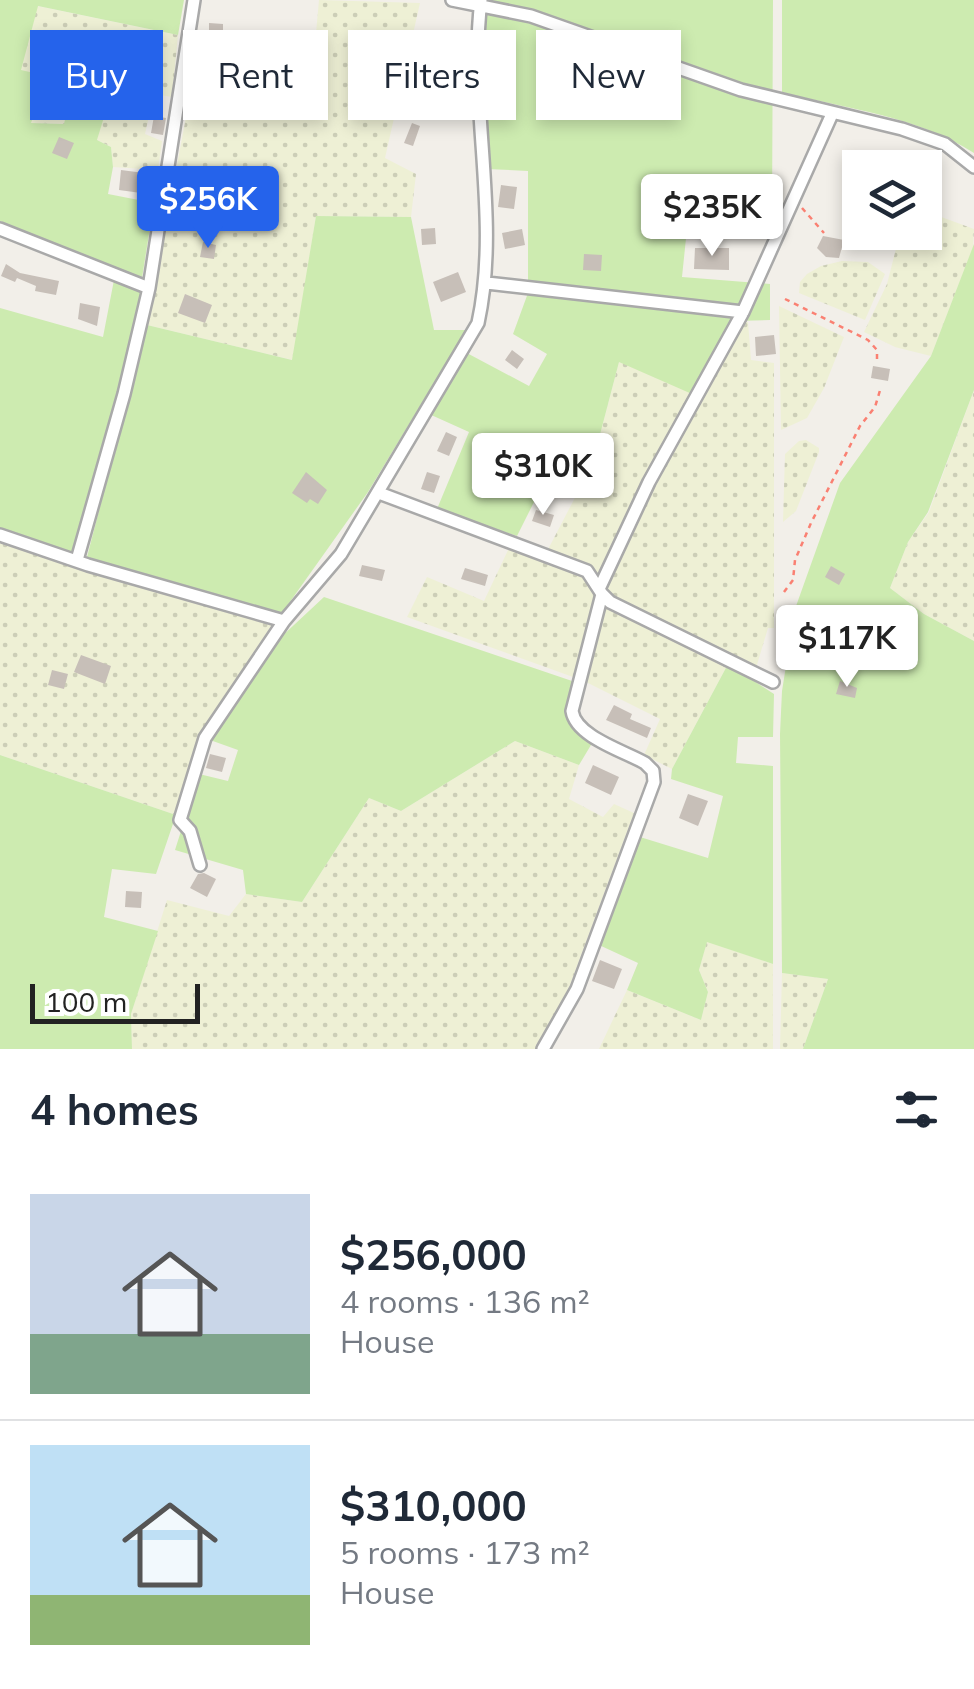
<!DOCTYPE html>
<html lang="en">
<head>
<meta charset="utf-8">
<style>
  body { margin:0; font-family:Mulish,sans-serif; background:#f6f6f7; color:#1f2937; height:100vh; display:flex; flex-direction:column; font-size:38px; white-space:nowrap }
  * { box-sizing:border-box; margin:0 }
  p { font-size:32px; color:#747a83 }
  .icon { flex:none; width:55px; height:55px; fill:none; stroke:currentColor; stroke-width:2; stroke-linecap:round; stroke-linejoin:round }
  .map { position:relative; height:1049px; overflow:hidden }
  .sheet { display:flex; flex-direction:column; background:#fff; flex:1 }
  .sheet>* { flex:none }
  .hud { position:absolute; left:30px; top:30px; width:915px; height:90px; display:flex; gap:20px }
  .tools { position:absolute; left:842px; top:150px; display:grid; gap:20px }
  .tools a { display:grid; place-items:center; width:100px; height:100px; border-radius:0px; background:#fff; box-shadow:0 5px 15px #0003; font-size:50px }
  .scale { position:absolute; left:30px; bottom:25px; width:170px; box-sizing:border-box; padding-left:10px; border:5px solid #222; border-top:0; font-size:28px; line-height:35px; white-space:nowrap; color:#222; -webkit-text-stroke:8px #fff; paint-order:stroke }
  .price { position:absolute; translate:-50% -85px; padding:0 22px; border-radius:10px; background:#fff; color:#222; font-size:32px; line-height:65px; filter:drop-shadow(0 2px 5px #0008) }
  .price::after { content:''; position:absolute; left:50%; top:60px; width:30px; height:22px; margin-left:-15px; background:inherit; clip-path:polygon(0 0,100% 0,50% 100%) }
  .price.current { background:#2563eb; color:#fff }
  ul { padding:0; list-style:none }
  li { display:flex; align-items:center; gap:30px; height:250px; padding:0 30px }
  li+li { border-top:2px solid #e0e1e3 }
  li span { display:grid; place-items:center; flex:none; width:280px; height:200px; border-radius:0px; color:#555 }
  li>.icon { margin-inline-start:auto }
  span .icon { width:120px; height:120px; fill:#fffc; stroke-width:1 }
  li b { font-size:42px }
  h2 { display:flex; justify-content:space-between; align-items:center; height:120px; padding:0 30px; font-size:42px }
  .pill { padding:0 35px; border-radius:0px; background:#fff; box-shadow:0 5px 15px #0003; font-size:35px; line-height:90px }
  .pill.current { background:#2563eb; color:#fff }
  .map>svg:first-child { display:block }
</style>
</head>
<body>
<div class="map">
<svg width="974" height="1049" viewBox="0 0 974 1049">
  <defs>
    <pattern id="farmland-dots" width="8" height="8" patternUnits="userSpaceOnUse" patternTransform="scale(2.5)"><rect width="8" height="8" fill="#eef0d5"/><path d="M2 2h.1M6 6h.1" fill="none" stroke="#ccceb7" stroke-width="1.8" stroke-linecap="round"/></pattern>
  </defs>
  <rect width="100%" height="100%" fill="#f2efe9"/>
  <!-- farmland -->
  <path fill="url(#farmland-dots)" d="M319 0 420 3 385 158 416 174 411 217 316 216 293 360 147 325 192 85 309 110Z
    M37 6 178 35 172 97 154 94 145 134 162 141 158 170 113 167 111 147 97 140 103 117 64 124 30 123 47 76 20 71Z
    M925 211 974 229 973 248 931 356 895 347 864 332 887 284 900 233 925 232Z
    M842 261 868 262 885 274 865 320 799 293 800 282 807 274 821 266Z
    M779 306 844 337 824 388 807 418 781 430Z
    M733 321 748 322 751 360 774 363V628H768L756 668 728 664 672 769 644 755 660 719 584 681 407 617 427 577 484 601 509 548 543 559 592 465 619 362Z
    M974 390V641L924 614 890 588 908 542 929 512Z
    M806 440 819 448V452L796 511 783 522 785 454 799 441Z
    M0 543 273 623 199 735 176 815 0 755Z
    M515 741 579 765 569 799 603 817 614 804 634 813 570 985 538 1049H132L131 1014 167 900 229 916 246 894 302 902 369 798 401 811Z
    M707 941 773 964V1049H599L627 990 701 1020 708 992 699 970Z
    M782 973 828 979 803 1049H780Z"/>
  <!-- grass -->
  <path fill="#cdebb0" d="M0 0H184L178 35 38 6 21 70 47 76 31 123 64 124 68 107 104 117 97 140 111 147 113 167 108 194 154 203 142 278 0 221Z
    M486 0H773L772 218 688 219 682 277 770 284V320L733 321 692 394 619 362 592 465 558 454 517 536 437 509 469 432 429 414 465 352 529 386 547 354 513 334 528 293V171L487 169Z
    M782 0H974V153C914 115 850 110 782 92Z
    M316 216 411 217 434 330H466L368 492 282 613 87 557 147 325 292 360Z
    M974 244V390L928 512 908 542 890 588 924 614 974 641V1049H803L828 979 782 973 780 734 782 691 795 609 840 483 931 356Z
    M114 280 144 291 74 554 0 530V308L103 337Z
    M324 597 575 682 569 723 594 740 579 765 515 741 401 811 369 798 302 902 246 894 243 870 175 850 199 774 228 781 238 750 210 740 280 638Z
    M728 664 774 694 773 737H738L736 763 773 766V964L707 942 699 970 708 992 701 1020 627 990 638 963 599 945 640 837 708 858 723 796 671 779 672 769Z
    M0 755 176 815 156 874 112 869 104 917 158 931 131 1014 132 1049H0Z"/>
  <!-- building -->
  <path fill="#c7bfb8" d="M209 23 223 24V38H209Z
    M154 116 166 118 163 135 151 133Z
    M412 123 420 126 413 146 404 143Z
    M59 137 74 143 67 159 52 153Z
    M121 170 144 173 141 193 119 190Z
    M501 185 517 187 514 209 498 207Z
    M435 228 436 244 422 245 421 229Z
    M522 229 525 245 505 249 502 233Z
    M823 236 844 240 839 258 826 257 817 248Z
    M203 242 216 245 214 259 200 257Z
    M695 248H729V270L694 269Z
    M584 254 602 255 601 271 583 270Z
    M6 264 20 273 59 281 56 295 35 291 36 286 17 278 15 282 1 276Z
    M458 272 466 292 441 302 433 282Z
    M185 294 212 305 205 323 178 313Z
    M80 303 100 307 97 326 78 319Z
    M774 335 776 354 756 356 755 337Z
    M512 350 524 359 517 369 505 360Z
    M873 366 890 369 888 381 871 378Z
    M446 432 457 437 449 456 437 451Z
    M306 472 327 490 318 504 310 499 307 503 292 493Z
    M427 472 440 476 434 493 421 489Z
    M556 472 568 475 564 490 552 487Z
    M536 510 554 515 550 527 532 521Z
    M362 565 385 570 382 581 359 576Z
    M831 566 845 574 839 585 825 577Z
    M465 568 488 575 485 586 461 579Z
    M81 655 111 666 105 684 74 672Z
    M52 670 68 674 64 689 48 685Z
    M840 681 857 688 855 698 836 694Z
    M614 705 632 714 630 719 651 728 647 738 606 720Z
    M210 754 226 758 222 772 206 768Z
    M593 765 619 777 611 795 585 783Z
    M688 794 708 801 698 826 679 818Z
    M204 873 216 879 207 897 190 888 198 874Z
    M126 891 142 892 141 908 125 907Z
    M600 960 622 969 614 989 592 981Z"/>
  <g fill="none" stroke-linecap="round" stroke-linejoin="round">
    <defs>
      <path id="minor" d="M452 0 531 16 741 90 902 129 945 144 974 167
        M0 229 149 288
        M487 283 743 312
        M379 493 587 571 602 594 572 711C576 737 624 751 645 763L653 771 654 782 577 989 543 1049
        M0 535 88 565 284 621
        M77 560 124 394 149 288 194 0
        M599 589 649 482 743 312 832 114
        M602 594 610 602 773 682
        M200 865 190 831 180 820 205 738 284 621 341 554 478 323C501 217 468 107 481 0"/>
    </defs>
    <!-- minor casing -->
    <use href="#minor" stroke="#a9a9a9" stroke-width="16"/>
    <!-- path -->
    <path stroke="#fa8072" stroke-width="2.5" stroke-dasharray="5 5" stroke-linecap="butt" d="M802 208 824 233
      M785 299 868 340 877 350V364
      M784 592 793 580 795 560 811 523 860 426 875 407 881 387"/>
    <!-- minor -->
    <use href="#minor" stroke="#fff" stroke-width="11"/>
  </g>
</svg>
<div class="tools">
<a><svg class="icon" aria-label="layers" viewBox="0 0 24 24"><path d="M12 4l9 5-9 5-9-5zM3 14l9 5 9-5"/></svg></a>
</div>
<div class="scale">100 m</div>
<b class="price current" style="left:208px;top:251px">$256K</b>
<b class="price" style="left:712px;top:259px">$235K</b>
<b class="price" style="left:543px;top:518px">$310K</b>
<b class="price" style="left:847px;top:690px">$117K</b>
<div class="hud">
<a class="pill current">Buy</a>
<a class="pill">Rent</a>
<a class="pill">Filters</a>
<a class="pill">New</a>
</div>
</div>
<section class="sheet">
<h2>4 homes<svg class="icon" aria-label="filters" viewBox="0 0 24 24"><path d="M4 7h16M4 17h16"/><circle cx="9" cy="7" r="2"/><circle cx="15" cy="17" r="2"/></svg></h2>
<ul>
<li><span style="background:linear-gradient(#c9d6e8 70%,#7fa58c 0)"><svg class="icon" aria-label="home" viewBox="0 0 24 24"><path d="M3 11l9-7 9 7M6 9v11h12V9"/></svg></span><div><b>$256,000</b><p>4 rooms · 136 m²</p><p>House</p></div></li>
<li><span style="background:linear-gradient(#bfe0f5 75%,#8fb573 0)"><svg class="icon" aria-label="home" viewBox="0 0 24 24"><path d="M3 11l9-7 9 7M6 9v11h12V9"/></svg></span><div><b>$310,000</b><p>5 rooms · 173 m²</p><p>House</p></div></li>
</ul>
</section>
</body>
</html>
